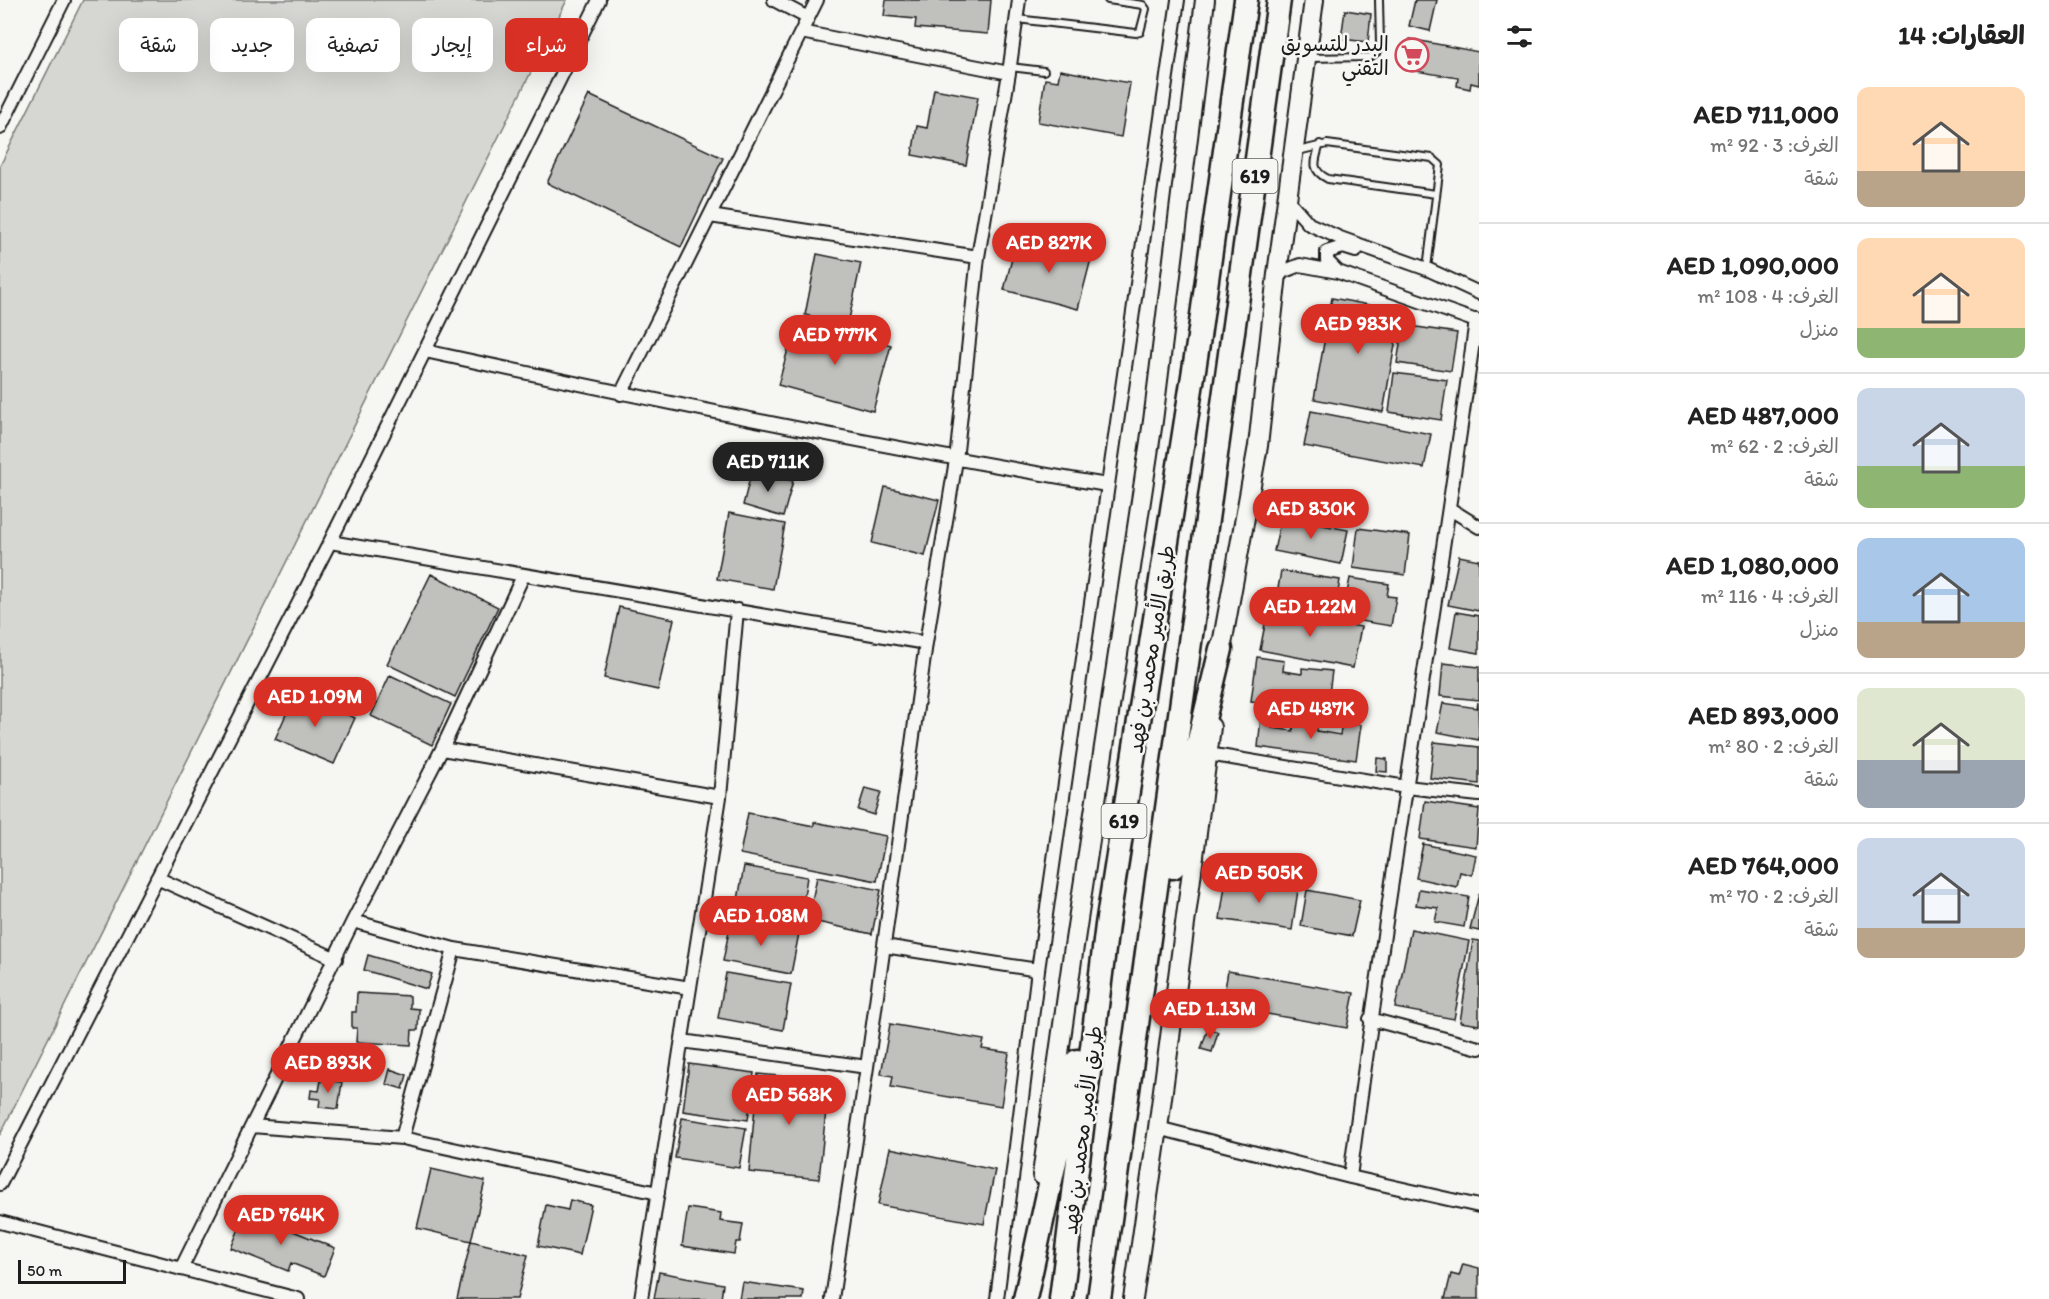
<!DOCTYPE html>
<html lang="ar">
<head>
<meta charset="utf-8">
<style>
  body { margin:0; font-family:Itim,"Playpen Sans Arabic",sans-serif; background:#f2f2f2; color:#222; direction:rtl; height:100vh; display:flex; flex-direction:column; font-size:22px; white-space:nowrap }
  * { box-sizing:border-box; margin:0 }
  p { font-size:20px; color:#767676 }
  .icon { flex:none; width:33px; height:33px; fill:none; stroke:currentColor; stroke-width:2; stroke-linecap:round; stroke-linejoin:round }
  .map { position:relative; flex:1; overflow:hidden; direction:ltr }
  .details { display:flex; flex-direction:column; background:#fff; width:570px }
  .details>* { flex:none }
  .hud { position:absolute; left:18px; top:18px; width:570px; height:54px; direction:rtl; display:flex; gap:12px }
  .scale { position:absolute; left:18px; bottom:15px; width:108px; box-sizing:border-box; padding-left:6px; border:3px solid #1c1c1c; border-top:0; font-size:16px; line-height:21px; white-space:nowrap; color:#1c1c1c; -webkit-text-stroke:4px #f6f6f2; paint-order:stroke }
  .price { position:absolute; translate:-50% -51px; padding:0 14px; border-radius:21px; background:#d93025; color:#fff; font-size:20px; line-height:39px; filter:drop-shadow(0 2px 3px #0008) }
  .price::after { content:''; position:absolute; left:50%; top:36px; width:18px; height:14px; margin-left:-9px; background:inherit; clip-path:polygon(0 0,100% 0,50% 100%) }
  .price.selected { background:#222; color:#fff }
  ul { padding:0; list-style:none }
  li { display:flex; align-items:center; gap:18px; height:150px; padding:0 24px }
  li+li { border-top:2px solid #e0e0e0 }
  li span { display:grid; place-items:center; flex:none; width:168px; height:120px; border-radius:12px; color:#555 }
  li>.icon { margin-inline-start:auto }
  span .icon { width:72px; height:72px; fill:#fffc; stroke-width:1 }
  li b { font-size:26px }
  h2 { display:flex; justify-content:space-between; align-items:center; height:72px; padding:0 24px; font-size:26px }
  .chip { padding:0 21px; border-radius:12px; background:#fff; box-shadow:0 6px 24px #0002; font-size:21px; line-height:54px }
  .chip.selected { background:#d93025; color:#fff }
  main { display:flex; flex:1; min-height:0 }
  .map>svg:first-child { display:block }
</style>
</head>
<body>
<main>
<section class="details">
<h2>العقارات: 14<svg class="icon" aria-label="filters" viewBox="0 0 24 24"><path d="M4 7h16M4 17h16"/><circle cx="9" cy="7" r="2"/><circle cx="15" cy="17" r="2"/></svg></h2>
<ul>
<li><span style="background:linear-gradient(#ffd9b3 70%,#b9a48a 0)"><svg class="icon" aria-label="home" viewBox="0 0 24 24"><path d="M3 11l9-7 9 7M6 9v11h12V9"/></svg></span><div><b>AED 711,000</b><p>الغرف: 3 · 92 m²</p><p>شقة</p></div></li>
<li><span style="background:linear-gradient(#ffd9b3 75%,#8fb573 0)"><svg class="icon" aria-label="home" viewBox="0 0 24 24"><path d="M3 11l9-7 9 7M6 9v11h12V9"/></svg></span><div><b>AED 1,090,000</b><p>الغرف: 4 · 108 m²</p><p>منزل</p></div></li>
<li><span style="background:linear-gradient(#c9d6e8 65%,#8fb573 0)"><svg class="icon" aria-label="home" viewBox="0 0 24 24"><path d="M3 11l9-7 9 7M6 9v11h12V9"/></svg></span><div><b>AED 487,000</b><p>الغرف: 2 · 62 m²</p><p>شقة</p></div></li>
<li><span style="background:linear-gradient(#a9c7e8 70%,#b9a48a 0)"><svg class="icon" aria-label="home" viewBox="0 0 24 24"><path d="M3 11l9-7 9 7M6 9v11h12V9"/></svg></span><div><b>AED 1,080,000</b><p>الغرف: 4 · 116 m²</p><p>منزل</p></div></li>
<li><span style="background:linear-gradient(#dfe7d0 60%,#9aa5b1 0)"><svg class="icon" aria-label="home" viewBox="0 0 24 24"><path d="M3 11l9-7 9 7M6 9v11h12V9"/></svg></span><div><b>AED 893,000</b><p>الغرف: 2 · 80 m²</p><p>شقة</p></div></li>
<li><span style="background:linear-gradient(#c9d6e8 75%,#b9a48a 0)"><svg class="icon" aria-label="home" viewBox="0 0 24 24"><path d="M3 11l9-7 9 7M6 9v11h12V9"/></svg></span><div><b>AED 764,000</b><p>الغرف: 2 · 70 m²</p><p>شقة</p></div></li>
</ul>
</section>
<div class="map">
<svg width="1479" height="1299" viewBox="0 0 1479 1299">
  <rect width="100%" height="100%" fill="#f6f6f2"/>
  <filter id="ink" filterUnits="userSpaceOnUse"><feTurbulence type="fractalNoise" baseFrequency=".0167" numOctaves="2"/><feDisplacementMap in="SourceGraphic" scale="12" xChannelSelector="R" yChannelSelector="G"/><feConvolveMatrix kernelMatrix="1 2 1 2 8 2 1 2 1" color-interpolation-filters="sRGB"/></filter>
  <g filter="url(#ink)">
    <!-- green -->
    <path fill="#d6d6d2" stroke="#797977" stroke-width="1.5" d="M83 0H567L0 1135V166Z"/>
    <!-- building -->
    <path fill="#c0c0bd" stroke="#1c1c1c" stroke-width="1.5" d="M886 0H991L988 34 915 28 916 19 884 16Z
      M1415 0H1437L1430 31 1409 26Z
      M1345 10 1371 14 1368 42 1341 39Z
      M1410 39 1479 52V85L1471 83 1470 89 1457 86 1458 78 1404 69Z
      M1060 70 1130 83 1121 137 1038 122 1045 79 1058 81Z
      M934 89 978 97 966 165 912 155 917 126 927 128Z
      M589 95 723 158 681 247 547 183Z
      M1016 243 1047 251 1049 244 1092 255 1078 309 1004 290Z
      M817 254 861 263 848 324 805 315Z
      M1332 298 1401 311 1383 412 1314 399Z
      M796 321 850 337 851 334 891 345 873 411 778 385Z
      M1403 325 1457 333 1451 371 1397 363Z
      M1394 373 1447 380 1441 420 1389 412Z
      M1311 411 1431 434 1424 468 1304 446Z
      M752 470 793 481 783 517 743 505Z
      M885 487 939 500 925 556 872 543Z
      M729 513 785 524 773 589 717 579Z
      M1281 517 1348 530 1341 564 1274 551Z
      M1358 528 1410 535 1405 575 1353 568Z
      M1459 556 1479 560V611L1448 605Z
      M1281 571 1340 580 1334 616 1275 606Z
      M431 574 498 607 455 697 387 664Z
      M1350 578 1389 584 1387 596 1396 597 1391 626 1342 618Z
      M619 607 674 619 658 690 604 678Z
      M1268 609 1361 627 1353 668 1260 650Z
      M1456 612 1479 616V653L1450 648Z
      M1257 657 1284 661 1283 671 1302 674V668L1332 671 1327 709 1296 705V701L1276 699 1275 704 1251 701Z
      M1443 663 1479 667V700L1440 696Z
      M390 675 451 704 432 745 371 716Z
      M296 692 355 718 334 764 275 739Z
      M1478 702 1479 740 1437 732 1443 703 1477 708Z
      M1261 717 1273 719 1272 728 1293 731 1294 722 1317 725V731L1340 735 1342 722 1361 725 1356 760 1258 747Z
      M1434 742 1479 747V784L1430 778Z
      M1377 758 1387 759V772L1376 771Z
      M865 788 881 792 874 815 858 810Z
      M1425 801 1479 809 1476 847 1420 839Z
      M748 813 814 826V822L886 836 877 881 740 854Z
      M1423 844 1476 855 1472 875 1460 872 1457 887 1416 878Z
      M744 866 807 877 800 922 736 911Z
      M817 877 881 890 872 934 808 920Z
      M1226 879 1298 890 1292 930 1220 919Z
      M1419 889 1469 897 1464 927 1435 922 1438 908 1416 905Z
      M1307 890 1360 900 1352 936 1301 926Z
      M1479 894V931L1470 929Z
      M731 921 799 933 791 974 723 961Z
      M1411 929 1469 941 1454 1019 1395 1008Z
      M1473 940 1479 941V1025L1460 1022Z
      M368 955 432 974 427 989 364 970Z
      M1228 971 1354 993 1347 1028 1222 1006Z
      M726 973 791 984 783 1030 718 1018Z
      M357 993 410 996V1008L419 1009 418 1030H412L411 1045 356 1042 357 1028H352V1012H356Z
      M890 1024 984 1040 982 1049 1009 1053 1001 1106 891 1087 893 1076 881 1074Z
      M1208 1028 1218 1032 1212 1052 1201 1049Z
      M689 1064 754 1073 748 1120 683 1111Z
      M390 1069 407 1075 403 1089 386 1084Z
      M758 1074 829 1081 819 1179 749 1172Z
      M321 1080 342 1082 338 1109 319 1107 320 1099 310 1098 311 1090 319 1091Z
      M682 1118 746 1128 739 1168 675 1158Z
      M890 1148 995 1170 984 1224 878 1205Z
      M431 1169 485 1181 471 1241 528 1255 517 1299H457L471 1241 417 1228Z
      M570 1200 591 1205 580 1255 538 1246 546 1205 568 1210Z
      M688 1208 721 1213 720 1221 743 1224 740 1242H736L734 1254 682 1246Z
      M246 1212 335 1248 324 1276 291 1263 288 1271 231 1248Z
      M1463 1264 1479 1268V1299H1445L1451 1274 1459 1276Z
      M659 1272 723 1284 721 1299H654Z
      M742 1282 804 1291 803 1299H739Z"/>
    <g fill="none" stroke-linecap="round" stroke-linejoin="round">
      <defs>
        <path id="service" d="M1017 19 1136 33 1140 32 1146 9 1143 5 1108 0
          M1307 58 1370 57 1377 52 1380 44 1379 0
          M1010 67 1044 71
          M1320 144C1315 161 1310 170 1328 179L1436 194
          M1298 151 1327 144 1432 158 1440 165 1427 268"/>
        <path id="minor" d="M774 0 808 18
          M801 32 1009 73
          M0 128 64 0
          M1287 199 1309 224 1340 238 1427 269 1479 293
          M710 216 978 257
          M1338 272 1327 261V252L1343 247 1356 251
          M1277 274 1300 265 1338 272 1479 322
          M425 351C651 400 878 447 1107 485
          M621 394 817 0
          M1450 509 1479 527
          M330 542C528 577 727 608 926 643
          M442 749 720 797
          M1208 754 1406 787 1479 795
          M157 878 336 959
          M353 921 454 949 690 988
          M884 946 1038 970
          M1370 1019 1479 1048
          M682 1041 867 1067
          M252 1126 402 1138 658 1193
          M1158 1128 1350 1177 1479 1206
          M402 1138 454 949
          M1350 1177C1387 890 1437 606 1476 320
          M0 1184 330 542 599 0
          M0 1222 298 1299
          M181 1269 353 921 442 749 523 576
          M641 1299 720 797 737 610
          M832 1299 867 1067 926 643 956 460 978 257 1009 73 1019 0
          M997 1299 1038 970 1178 0"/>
        <path id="secondary" d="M1219 661 1258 446 1277 274 1314 0
          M1042 1175 1073 953 1153 421 1205 0
          M1133 1299 1158 1128 1211 727"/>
        <path id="motorway" d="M1173 867 1189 782 1221 649
          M1025 1299 1077 1061
          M1061 1299 1107 925 1198 344 1246 0
          M1099 1299 1279 0"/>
      </defs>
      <!-- service casing -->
      <use href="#service" stroke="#1c1c1c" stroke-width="10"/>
      <!-- minor casing -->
      <use href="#minor" stroke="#1c1c1c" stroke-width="16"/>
      <!-- secondary casing -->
      <use href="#secondary" stroke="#1c1c1c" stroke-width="22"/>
      <!-- motorway casing -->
      <use href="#motorway" stroke="#1c1c1c" stroke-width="27"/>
      <!-- service -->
      <use href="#service" stroke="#f6f6f2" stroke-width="6"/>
      <!-- minor -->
      <use href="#minor" stroke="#f6f6f2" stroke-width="12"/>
      <!-- secondary -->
      <use href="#secondary" stroke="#f6f6f2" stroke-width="18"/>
      <!-- motorway -->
      <use href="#motorway" stroke="#f6f6f2" stroke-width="22"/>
    </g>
  </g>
  <!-- icons -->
  <defs>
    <symbol id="supermarket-ring" viewBox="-11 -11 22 22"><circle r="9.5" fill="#f6f6f2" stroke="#d1495b" stroke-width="1.5"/><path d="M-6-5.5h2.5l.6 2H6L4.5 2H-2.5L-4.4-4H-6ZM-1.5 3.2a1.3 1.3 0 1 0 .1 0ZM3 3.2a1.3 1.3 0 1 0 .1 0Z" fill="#d1495b"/></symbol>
  </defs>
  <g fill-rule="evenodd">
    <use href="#supermarket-ring" x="1393" y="36" width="38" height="38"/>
  </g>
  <g text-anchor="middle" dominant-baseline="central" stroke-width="5" stroke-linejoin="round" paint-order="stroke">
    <!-- shield labels -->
    <g fill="#f6f6f2" stroke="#5d5d5c" stroke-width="1.5">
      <rect x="1232.5" y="159" width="45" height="34" rx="4.5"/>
      <rect x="1101.5" y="804" width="45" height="34" rx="4.5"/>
    </g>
    <g font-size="20" font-weight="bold" fill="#1c1c1c">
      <text x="1255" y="176">619</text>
      <text x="1124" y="821">619</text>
    </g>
    <!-- poi labels -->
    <g font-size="21" fill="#1c1c1c" stroke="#f6f6f2" text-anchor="end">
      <text x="1389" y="43">البدر للتسويق<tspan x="1389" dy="24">التقني</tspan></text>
    </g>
    <!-- street labels -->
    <g font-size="21" fill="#1c1c1c" stroke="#f6f6f2">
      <text transform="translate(1151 649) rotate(-81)">طريق الأمير محمد بن فهد</text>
      <text transform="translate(1082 1130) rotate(-83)">طريق الأمير محمد بن فهد</text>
    </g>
  </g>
</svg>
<div class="scale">50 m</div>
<b class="price" style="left:1049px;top:274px">AED 827K</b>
<b class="price" style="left:1358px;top:355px">AED 983K</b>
<b class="price" style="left:835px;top:366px">AED 777K</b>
<b class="price selected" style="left:768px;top:493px">AED 711K</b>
<b class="price" style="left:1311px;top:540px">AED 830K</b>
<b class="price" style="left:1310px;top:638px">AED 1.22M</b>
<b class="price" style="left:315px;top:728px">AED 1.09M</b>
<b class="price" style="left:1311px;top:740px">AED 487K</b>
<b class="price" style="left:1259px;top:904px">AED 505K</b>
<b class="price" style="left:761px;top:947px">AED 1.08M</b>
<b class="price" style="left:1210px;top:1040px">AED 1.13M</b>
<b class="price" style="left:328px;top:1094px">AED 893K</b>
<b class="price" style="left:789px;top:1126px">AED 568K</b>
<b class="price" style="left:281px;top:1246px">AED 764K</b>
<div class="hud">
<a class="chip selected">شراء</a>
<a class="chip">إيجار</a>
<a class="chip">تصفية</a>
<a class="chip">جديد</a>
<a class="chip">شقة</a>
</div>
</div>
</main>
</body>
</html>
